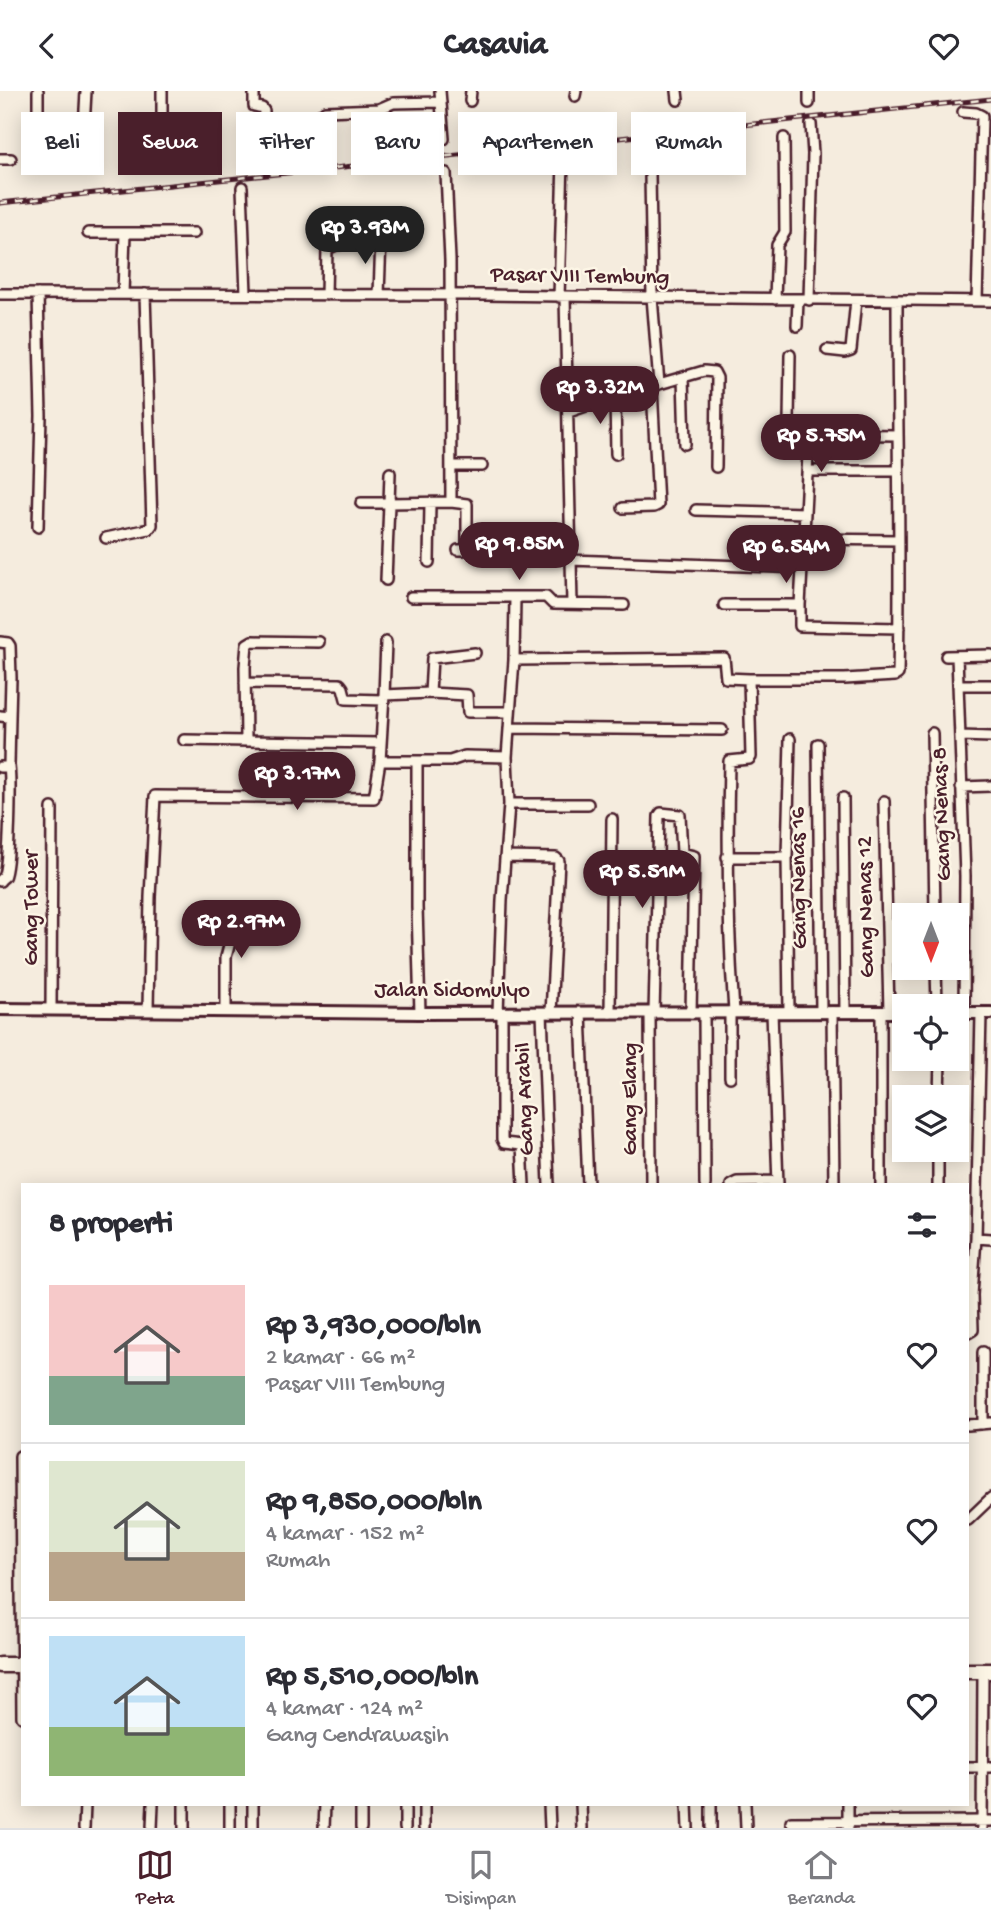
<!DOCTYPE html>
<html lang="id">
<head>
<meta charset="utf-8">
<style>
  body { margin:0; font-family:"Gochi Hand",sans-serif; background:#f7f7f7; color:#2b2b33; height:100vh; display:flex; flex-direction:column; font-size:26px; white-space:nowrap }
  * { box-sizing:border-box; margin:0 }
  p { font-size:23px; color:#7c7c81 }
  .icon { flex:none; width:38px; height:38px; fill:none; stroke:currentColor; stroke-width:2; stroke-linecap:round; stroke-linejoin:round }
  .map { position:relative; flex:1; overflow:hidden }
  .sheet { position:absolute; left:21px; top:1092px; width:948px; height:623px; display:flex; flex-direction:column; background:#fff; border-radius:0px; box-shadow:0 4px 18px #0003 }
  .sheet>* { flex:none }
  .hud { position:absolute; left:21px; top:21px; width:950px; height:63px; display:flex; gap:14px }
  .needle { width:46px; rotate:180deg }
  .controls { position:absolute; left:892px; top:812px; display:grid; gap:14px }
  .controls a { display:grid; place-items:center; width:77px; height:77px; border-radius:0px; background:#fff; box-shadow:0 4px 18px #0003; font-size:35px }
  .price { position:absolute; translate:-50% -60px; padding:0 16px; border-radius:24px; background:#4a1f2b; color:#fff; font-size:23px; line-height:46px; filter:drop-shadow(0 2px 4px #0008) }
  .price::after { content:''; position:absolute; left:50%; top:42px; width:21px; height:16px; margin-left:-10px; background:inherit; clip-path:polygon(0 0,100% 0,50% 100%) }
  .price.selected { background:#222; color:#fff }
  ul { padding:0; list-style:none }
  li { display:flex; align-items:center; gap:21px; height:175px; padding:0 28px }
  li+li { border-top:2px solid #e1e1e2 }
  li span { display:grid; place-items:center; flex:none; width:196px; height:140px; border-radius:0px; color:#555 }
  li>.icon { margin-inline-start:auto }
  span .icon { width:84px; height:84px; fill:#fffc; stroke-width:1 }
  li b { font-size:30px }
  h2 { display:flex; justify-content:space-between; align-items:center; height:84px; padding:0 28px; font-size:30px }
  .tag { padding:0 24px; border-radius:0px; background:#fff; box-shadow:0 4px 18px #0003; font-size:24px; line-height:63px }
  .tag.selected { background:#4a1f2b; color:#fff }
  header { display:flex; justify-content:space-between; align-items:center; height:91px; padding:0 28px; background:#fff; font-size:32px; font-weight:700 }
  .menu { display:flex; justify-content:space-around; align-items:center; height:98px; border-top:2px solid #e1e1e2; background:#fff; font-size:19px; color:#7c7c81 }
  .menu a { display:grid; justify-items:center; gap:4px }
  .menu .selected { color:#4a1f2b }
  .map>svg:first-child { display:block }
</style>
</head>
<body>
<header><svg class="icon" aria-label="back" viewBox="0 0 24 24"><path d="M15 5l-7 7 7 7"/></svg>Casavia<svg class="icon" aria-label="heart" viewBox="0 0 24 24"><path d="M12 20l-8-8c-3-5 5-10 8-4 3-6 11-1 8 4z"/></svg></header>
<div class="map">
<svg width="991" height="1737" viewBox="0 0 991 1737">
  <rect width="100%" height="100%" fill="#f5ecde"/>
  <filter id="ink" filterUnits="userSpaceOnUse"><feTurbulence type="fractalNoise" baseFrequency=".0143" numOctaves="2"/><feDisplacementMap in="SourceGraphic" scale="14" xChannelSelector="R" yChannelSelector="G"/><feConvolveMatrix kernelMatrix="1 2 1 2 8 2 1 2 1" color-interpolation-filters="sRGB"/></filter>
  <g filter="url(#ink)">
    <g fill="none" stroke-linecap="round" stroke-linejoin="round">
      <defs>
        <path id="minor" d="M38 0V56L39 58 44 60 80 57 83 55 86 0
          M254 0V15L262 17 264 20 262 56
          M440 0 444 48
          M677 0 678 9
          M575 5 576 0
          M470 10 471 0
          M809 12V0
          M963 21 976 22 982 25 977 210
          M304 29 316 28 325 20 379 18 393 12 441 11
          M0 68H11
          M162 72V0
          M446 82 450 169 451 411
          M242 96 246 203
          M88 142H194
          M0 203 485 204 991 210
          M123 203 125 142
          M326 204 327 158 336 154 348 152
          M379 204 381 147
          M559 206 563 69
          M565 206 572 513
          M775 208 777 154 785 141 784 47
          M809 209 813 63 811 33
          M797 235 798 208
          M827 259 845 261 851 259 856 209
          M790 264 789 331 790 333 809 337V343L805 422
          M683 286 685 353
          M659 293 704 280 714 281 717 287 716 376
          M615 305 616 363
          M569 321 615 305 652 296
          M809 343 897 344
          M451 375H482
          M813 380H898
          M390 382 389 412 451 411 467 413V455L464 459H458
          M361 412H389L386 489
          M623 417 654 416 658 414 652 296 659 293 652 206 650 83
          M38 436 41 325 38 203
          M106 447 149 438 152 434 145 203
          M804 448 899 449
          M570 469 802 477 805 422 696 419
          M429 471 430 412
          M411 506H546L553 513 624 514
          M724 514H800V535L899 537
          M800 514 802 477
          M0 551 8 552 10 555 11 587 10 626
          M946 565 991 564
          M957 565 965 785 964 922
          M514 569 724 567 726 587 749 588
          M245 592 340 593 343 597 346 608 383 609
          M958 594H991
          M430 602 467 604 468 621H510
          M384 604 386 551
          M0 625 10 626 9 674 8 676H0
          M509 637 722 639
          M932 642 935 824
          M960 645 991 646
          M184 649 380 652
          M246 649 245 576 247 553 252 550 319 551
          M818 653 821 921
          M380 670H450L465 665 507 666
          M417 670V816L420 922
          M961 696 991 695
          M843 707 845 921
          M884 710 889 921
          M509 713H588
          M505 766 556 767 559 770 551 922
          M727 766H787
          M0 790C1 788 3 787 4 786 10 775 11 690 9 675
          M936 877 937 915
          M51 918 52 717
          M148 918 150 806 155 705 374 707 380 670 384 604 430 602 432 567 475 562
          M226 919V866L230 851 229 820
          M730 921V986
          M734 921C728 838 727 756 729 672V670L749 668 751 666 749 588H845L895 585 898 583C901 458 897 334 897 210
          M772 921 778 1094
          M789 921 787 766 790 648
          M832 921 834 1094
          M498 922 502 809 509 713 507 666 514 569 515 506
          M502 922V1048L504 1052 522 1054 524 1094
          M542 922 549 1094
          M581 922 588 1094
          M610 922 612 728
          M650 922 651 1094
          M654 922 659 725 661 722 680 724 682 762 694 765 691 922
          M704 922 705 1094
          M939 1006 940 968
          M731 1094 737 1091 778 1090
          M881 1094V921
          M938 1094V1059
          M976 1147 991 1148
          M968 1242 973 1239 972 1204 976 1147 981 922
          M983 1333V1261
          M968 1334 991 1332
          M20 1365 22 1626
          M968 1429 991 1407
          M968 1676H991
          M405 1713V1737
          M424 1713V1737
          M549 1713 550 1737
          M581 1713 582 1737
          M687 1713 688 1737
          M711 1713V1737
          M745 1713 746 1737
          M848 1713V1737
          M791 1731 991 1730
          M84 1737 85 1713
          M152 1737 153 1713
          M184 1737V1713
          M230 1737V1713
          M253 1737V1713
          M324 1737 325 1713
          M361 1737V1713
          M982 1737 983 1580"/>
        <path id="tertiary" d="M0 918 420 922 905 921
          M957 922H991"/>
        <path id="trunk" d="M0 1574H23
          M968 1580H991"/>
      </defs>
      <!-- minor casing -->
      <use href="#minor" stroke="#4a1f2b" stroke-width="14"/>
      <!-- tertiary casing -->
      <use href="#tertiary" stroke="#4a1f2b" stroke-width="16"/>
      <!-- trunk casing -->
      <use href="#trunk" stroke="#4a1f2b" stroke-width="19"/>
      <!-- minor -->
      <use href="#minor" stroke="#fcf5e5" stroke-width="9"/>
      <!-- tertiary -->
      <use href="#tertiary" stroke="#fcf5e5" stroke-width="10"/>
      <!-- trunk -->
      <use href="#trunk" stroke="#fcf5e5" stroke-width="14"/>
      <defs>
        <path id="rail" d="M0 112 991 8"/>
      </defs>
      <!-- rail casing -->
      <use href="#rail" stroke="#4a1f2b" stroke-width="5"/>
      <!-- rail -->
      <use href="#rail" stroke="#fcf5e5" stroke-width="2.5" stroke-dasharray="8" stroke-linecap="butt"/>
    </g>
  </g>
  <g text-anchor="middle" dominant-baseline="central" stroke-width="5" stroke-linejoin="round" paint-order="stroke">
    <!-- street labels -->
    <g font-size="23" fill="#4a1f2b" stroke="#fcf5e5">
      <text transform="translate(580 186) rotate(1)">Pasar VIII Tembung</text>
      <text transform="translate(943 723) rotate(-92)">Gang Nenas 8</text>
      <text transform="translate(800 787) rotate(-91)">Gang Nenas 16</text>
      <text transform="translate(867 816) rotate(-91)">Gang Nenas 12</text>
      <text transform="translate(32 817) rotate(-90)">Gang Tower</text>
      <text x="452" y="900">Jalan Sidomulyo</text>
      <text transform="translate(526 1008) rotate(-92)">Gang Arabil</text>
      <text transform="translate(631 1008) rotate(-90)">Gang Elang</text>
    </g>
  </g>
</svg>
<div class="controls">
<a><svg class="needle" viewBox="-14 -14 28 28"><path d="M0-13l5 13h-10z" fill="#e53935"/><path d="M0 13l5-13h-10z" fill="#7c7c81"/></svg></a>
<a><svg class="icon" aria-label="locate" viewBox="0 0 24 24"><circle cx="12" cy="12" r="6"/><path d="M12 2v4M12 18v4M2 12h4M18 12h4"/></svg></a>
<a><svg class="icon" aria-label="layers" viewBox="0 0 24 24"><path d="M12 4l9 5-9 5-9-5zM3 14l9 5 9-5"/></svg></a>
</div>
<b class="price selected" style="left:365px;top:175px">Rp 3.93M</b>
<b class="price" style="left:600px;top:335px">Rp 3.32M</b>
<b class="price" style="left:821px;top:383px">Rp 5.75M</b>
<b class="price" style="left:519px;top:491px">Rp 9.85M</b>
<b class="price" style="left:786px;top:494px">Rp 6.54M</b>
<b class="price" style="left:297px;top:721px">Rp 3.17M</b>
<b class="price" style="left:642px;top:819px">Rp 5.51M</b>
<b class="price" style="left:241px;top:869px">Rp 2.97M</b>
<div class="hud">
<a class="tag">Beli</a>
<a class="tag selected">Sewa</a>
<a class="tag">Filter</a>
<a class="tag">Baru</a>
<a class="tag">Apartemen</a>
<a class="tag">Rumah</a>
</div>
<section class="sheet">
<h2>8 properti<svg class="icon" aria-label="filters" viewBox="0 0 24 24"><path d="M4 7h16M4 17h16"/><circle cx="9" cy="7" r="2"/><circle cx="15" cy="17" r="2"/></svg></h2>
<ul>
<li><span style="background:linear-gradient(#f6c9c9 65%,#7fa58c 0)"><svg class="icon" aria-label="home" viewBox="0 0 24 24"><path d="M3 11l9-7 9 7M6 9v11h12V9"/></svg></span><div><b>Rp 3,930,000/bln</b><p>2 kamar · 66 m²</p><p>Pasar VIII Tembung</p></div><svg class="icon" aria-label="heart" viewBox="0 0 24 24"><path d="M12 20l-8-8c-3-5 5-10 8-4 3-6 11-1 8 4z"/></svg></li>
<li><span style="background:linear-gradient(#dfe7d0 65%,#b9a48a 0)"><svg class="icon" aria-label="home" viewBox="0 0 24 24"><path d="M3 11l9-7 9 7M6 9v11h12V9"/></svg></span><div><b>Rp 9,850,000/bln</b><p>4 kamar · 152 m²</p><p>Rumah</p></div><svg class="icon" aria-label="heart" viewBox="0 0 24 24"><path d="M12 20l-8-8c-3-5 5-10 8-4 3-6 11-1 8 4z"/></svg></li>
<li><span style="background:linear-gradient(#bfe0f5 65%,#8fb573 0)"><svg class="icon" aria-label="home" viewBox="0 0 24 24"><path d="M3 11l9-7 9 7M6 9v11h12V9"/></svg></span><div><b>Rp 5,510,000/bln</b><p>4 kamar · 124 m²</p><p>Gang Cendrawasih</p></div><svg class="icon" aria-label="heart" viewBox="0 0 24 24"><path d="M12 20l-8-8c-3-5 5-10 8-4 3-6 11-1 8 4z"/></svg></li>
</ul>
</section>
</div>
<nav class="menu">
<a class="selected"><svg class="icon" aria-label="map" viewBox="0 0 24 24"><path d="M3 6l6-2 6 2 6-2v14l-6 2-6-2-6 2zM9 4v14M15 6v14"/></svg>Peta</a>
<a><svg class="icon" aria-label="saved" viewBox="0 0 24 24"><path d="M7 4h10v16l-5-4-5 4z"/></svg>Disimpan</a>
<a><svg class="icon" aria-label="home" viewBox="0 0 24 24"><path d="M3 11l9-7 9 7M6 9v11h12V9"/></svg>Beranda</a>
</nav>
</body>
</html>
